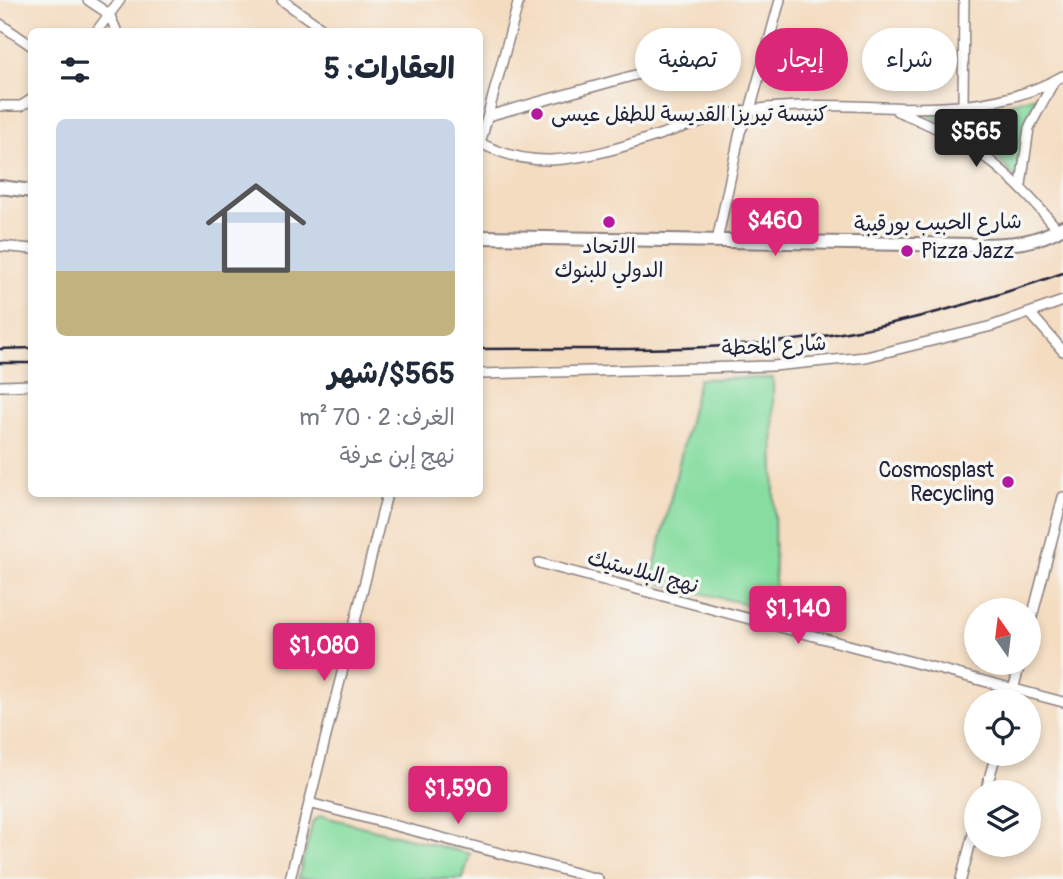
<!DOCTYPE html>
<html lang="ar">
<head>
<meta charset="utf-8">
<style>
  body { margin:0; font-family:Pangolin,"Playpen Sans Arabic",sans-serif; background:#f2f2f3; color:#1f2937; direction:rtl; height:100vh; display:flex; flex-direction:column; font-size:26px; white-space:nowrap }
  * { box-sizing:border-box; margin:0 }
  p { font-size:23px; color:#747a83 }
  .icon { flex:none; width:38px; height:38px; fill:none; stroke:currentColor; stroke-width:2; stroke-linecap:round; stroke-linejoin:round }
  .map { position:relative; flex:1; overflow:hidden; direction:ltr }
  .side { position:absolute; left:28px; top:28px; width:455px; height:469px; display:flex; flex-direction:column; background:#fff; border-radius:10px; box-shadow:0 4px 10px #0003; direction:rtl }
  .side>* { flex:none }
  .banner { position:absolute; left:504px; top:28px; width:453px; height:63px; direction:rtl; display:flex; gap:14px }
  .needle { width:46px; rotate:346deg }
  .fabs { position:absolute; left:964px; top:598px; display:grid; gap:14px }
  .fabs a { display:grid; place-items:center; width:77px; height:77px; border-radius:50%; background:#fff; box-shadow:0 4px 10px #0003; font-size:35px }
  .price { position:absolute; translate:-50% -60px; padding:0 16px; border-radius:7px; background:#db2777; color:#fff; font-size:23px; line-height:46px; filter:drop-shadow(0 2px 4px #0008) }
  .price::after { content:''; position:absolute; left:50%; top:42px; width:21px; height:16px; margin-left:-10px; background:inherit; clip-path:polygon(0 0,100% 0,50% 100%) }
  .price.selected { background:#222; color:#fff }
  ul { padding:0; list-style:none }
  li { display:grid; align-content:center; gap:14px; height:371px; padding:0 28px }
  li span { display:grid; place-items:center; height:217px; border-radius:10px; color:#555 }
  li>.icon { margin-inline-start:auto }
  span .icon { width:126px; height:126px; fill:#fffc; stroke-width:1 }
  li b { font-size:30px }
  h2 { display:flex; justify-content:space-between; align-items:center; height:84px; padding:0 28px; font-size:30px }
  .chip { padding:0 24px; border-radius:32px; background:#fff; box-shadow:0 4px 10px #0003; font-size:24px; line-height:63px }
  .chip.selected { background:#db2777; color:#fff }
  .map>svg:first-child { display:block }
</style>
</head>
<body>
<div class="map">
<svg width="1063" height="879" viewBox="0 0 1063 879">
  <rect width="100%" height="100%" fill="#f6f6f2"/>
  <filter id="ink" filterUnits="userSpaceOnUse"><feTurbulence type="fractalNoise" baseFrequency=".0143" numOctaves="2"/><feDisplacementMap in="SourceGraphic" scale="14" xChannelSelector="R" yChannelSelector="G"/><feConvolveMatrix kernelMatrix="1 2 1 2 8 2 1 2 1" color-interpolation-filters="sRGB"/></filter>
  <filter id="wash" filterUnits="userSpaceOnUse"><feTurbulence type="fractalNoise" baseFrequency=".00686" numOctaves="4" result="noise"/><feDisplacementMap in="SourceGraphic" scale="28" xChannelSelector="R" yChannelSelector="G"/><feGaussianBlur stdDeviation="1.57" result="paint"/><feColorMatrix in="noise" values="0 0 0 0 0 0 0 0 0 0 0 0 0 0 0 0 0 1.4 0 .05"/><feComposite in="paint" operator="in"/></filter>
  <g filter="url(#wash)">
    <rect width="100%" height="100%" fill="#f4dcc0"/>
    <!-- green -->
    <path fill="#87dda0" stroke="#54806e" stroke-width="2" d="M1036 96C1022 127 1019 151 1021 185 993 148 967 133 925 114L988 110Z
      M773 378 775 611 651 581 699 379Z
      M321 816 470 854 463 879H298L313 821Z"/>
  </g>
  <g filter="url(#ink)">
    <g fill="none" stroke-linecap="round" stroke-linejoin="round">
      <defs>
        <path id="street" d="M88 0 109 14 117 32
          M282 0 327 32
          M0 24 32 46
          M96 32 120 0
          M0 106H21L32 99
          M963 107 964 0
          M897 111C973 141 1007 168 1058 230
          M488 116 664 67
          M480 143C502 154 525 161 551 160 619 157 683 120 751 110 856 94 965 131 1063 76
          M480 144 519 0
          M1021 185 1029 128 1054 81
          M717 241 740 132 750 110 780 0
          M0 246 32 249
          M1030 313 1063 351
          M480 374 773 366 866 357 992 326 1063 301
          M0 386 32 385
          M539 563 1063 702
          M1029 629 1063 497
          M1010 702 1020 663
          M985 793 996 754
          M309 803 598 879
          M290 879 387 494
          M961 879 976 823"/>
        <path id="secondary" d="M0 187 32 191
          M480 237 975 245C1010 244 1032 245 1063 227"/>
      </defs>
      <!-- street casing -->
      <use href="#street" stroke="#8b7f7e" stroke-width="12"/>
      <!-- secondary casing -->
      <use href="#secondary" stroke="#8b7f7e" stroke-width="16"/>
      <!-- street -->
      <use href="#street" stroke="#fff" stroke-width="9"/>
      <!-- secondary -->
      <use href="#secondary" stroke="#fff" stroke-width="12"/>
      <!-- rail -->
      <path stroke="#22223b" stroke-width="2.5" d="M0 349 32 348
        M480 349C589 348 701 353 810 338 897 326 981 302 1063 273
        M0 363H32"/>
    </g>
  </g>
  <!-- markers -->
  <g fill="#b5179e" stroke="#f6f6f2" stroke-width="2.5">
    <circle cx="537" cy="114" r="7"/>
    <circle cx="609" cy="222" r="7"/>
    <circle cx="907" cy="251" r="7"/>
    <circle cx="1008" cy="482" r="7"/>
  </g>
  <g text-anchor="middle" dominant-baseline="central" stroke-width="7" stroke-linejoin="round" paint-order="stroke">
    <!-- poi labels -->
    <g font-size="21" fill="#22223b" stroke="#f6f6f2" text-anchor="start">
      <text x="551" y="114">كنيسة تيريزا القديسة للطفل عيسى</text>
      <text x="609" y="246" text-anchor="middle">الاتحاد<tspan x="609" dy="24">الدولي للبنوك</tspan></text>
      <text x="921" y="251">Pizza Jazz</text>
      <text x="994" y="470" text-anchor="end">Cosmosplast<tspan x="994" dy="24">Recycling</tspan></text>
    </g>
    <!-- street labels -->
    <g font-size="21" fill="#22223b" stroke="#f6f6f2">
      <text transform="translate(938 223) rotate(-1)">شارع الحبيب بورقيبة</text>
      <text transform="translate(774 346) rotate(-3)">شارع المحطة</text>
      <text transform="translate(643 572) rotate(15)">نهج البلاستيك</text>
    </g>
  </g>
</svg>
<div class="fabs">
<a><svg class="needle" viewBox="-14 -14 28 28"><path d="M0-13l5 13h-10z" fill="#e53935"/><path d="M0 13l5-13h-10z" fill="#747a83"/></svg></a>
<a><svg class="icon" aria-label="locate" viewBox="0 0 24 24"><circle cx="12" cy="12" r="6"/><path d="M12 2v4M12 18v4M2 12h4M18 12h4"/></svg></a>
<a><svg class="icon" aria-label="layers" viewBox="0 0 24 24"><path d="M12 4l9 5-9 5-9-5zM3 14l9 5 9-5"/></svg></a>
</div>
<b class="price selected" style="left:976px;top:169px">$565</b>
<b class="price" style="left:775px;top:258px">$460</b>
<b class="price" style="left:798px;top:646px">$1,140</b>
<b class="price" style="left:324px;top:683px">$1,080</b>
<b class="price" style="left:458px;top:826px">$1,590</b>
<div class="banner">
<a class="chip">شراء</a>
<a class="chip selected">إيجار</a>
<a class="chip">تصفية</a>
</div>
<section class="side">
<h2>العقارات: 5<svg class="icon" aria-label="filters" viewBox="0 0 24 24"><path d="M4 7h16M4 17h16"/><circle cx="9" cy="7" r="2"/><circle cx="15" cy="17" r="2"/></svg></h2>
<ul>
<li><span style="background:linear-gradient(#c9d6e8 70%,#c2b280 0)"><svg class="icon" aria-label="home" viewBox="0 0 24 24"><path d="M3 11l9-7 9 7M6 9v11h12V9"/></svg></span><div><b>$565/شهر</b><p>الغرف: 2 · 70 m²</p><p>نهج إبن عرفة</p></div></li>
</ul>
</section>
</div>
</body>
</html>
